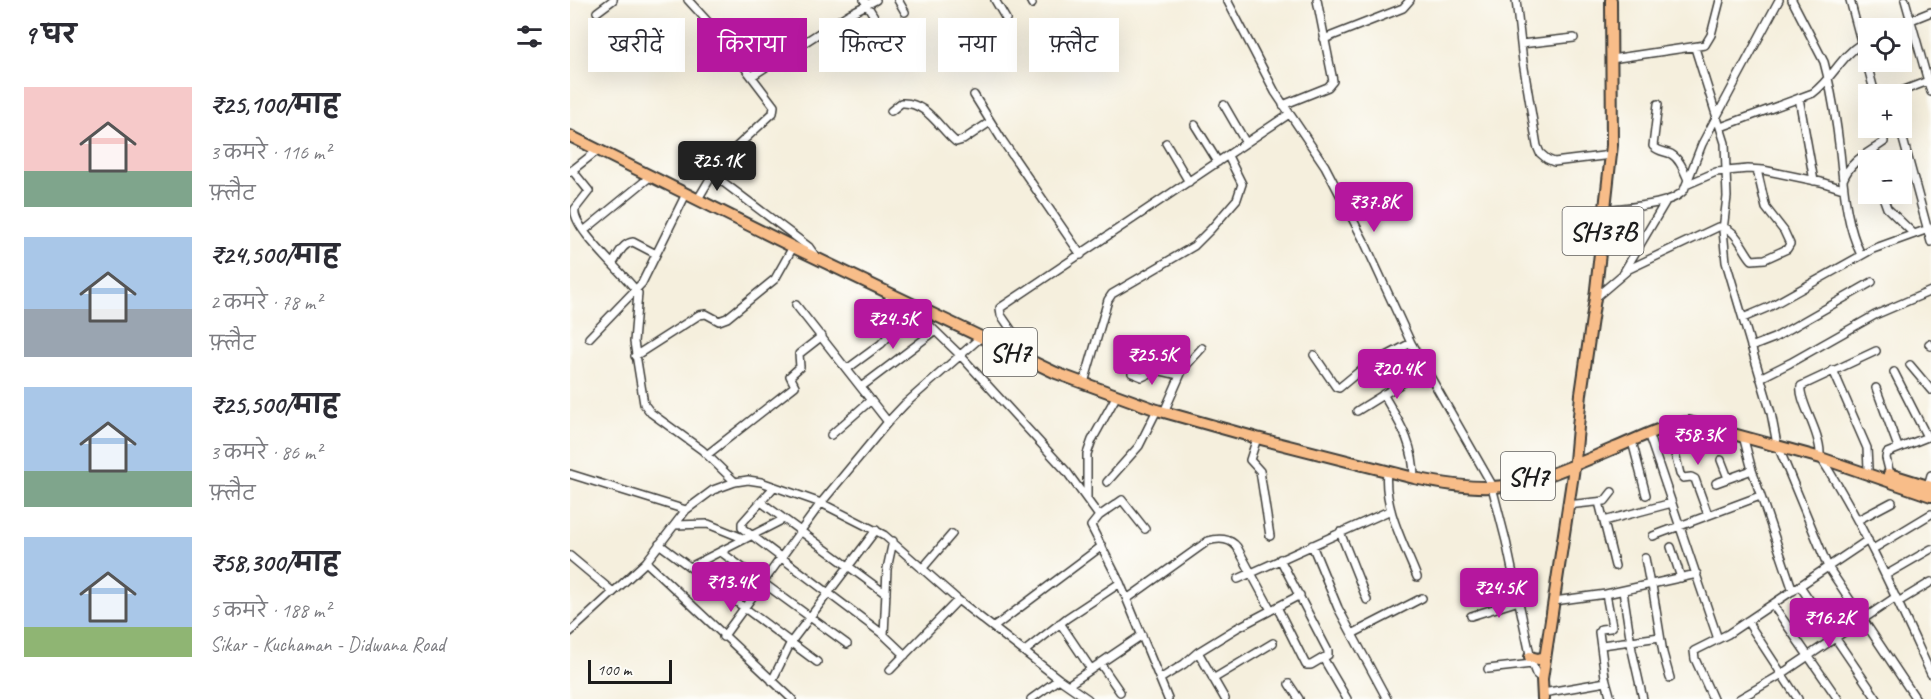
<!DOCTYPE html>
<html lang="hi">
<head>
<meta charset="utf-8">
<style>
  body { margin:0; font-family:Caveat,"Playpen Sans Deva",sans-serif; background:#f2f2f3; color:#2b2b33; height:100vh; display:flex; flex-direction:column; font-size:22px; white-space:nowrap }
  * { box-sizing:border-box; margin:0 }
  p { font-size:20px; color:#7c7c81 }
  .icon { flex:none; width:33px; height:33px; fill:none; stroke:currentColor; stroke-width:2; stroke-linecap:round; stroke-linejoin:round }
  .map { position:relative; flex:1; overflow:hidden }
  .details { display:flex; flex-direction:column; background:#fff; width:570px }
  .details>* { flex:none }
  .banner { position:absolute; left:18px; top:18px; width:570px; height:54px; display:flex; gap:12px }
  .buttons { position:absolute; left:1288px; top:18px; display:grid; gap:12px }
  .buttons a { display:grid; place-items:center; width:54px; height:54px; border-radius:0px; background:#fff; box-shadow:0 6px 24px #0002; font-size:30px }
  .scale { position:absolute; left:18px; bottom:15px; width:84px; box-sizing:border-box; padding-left:6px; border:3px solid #1c1c1c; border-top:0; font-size:16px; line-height:21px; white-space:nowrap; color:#1c1c1c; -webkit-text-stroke:4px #fdfcf7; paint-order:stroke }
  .price { position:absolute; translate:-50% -51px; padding:0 14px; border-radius:6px; background:#b5179e; color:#fff; font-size:20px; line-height:39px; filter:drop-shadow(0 2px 3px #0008) }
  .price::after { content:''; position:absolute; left:50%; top:36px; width:18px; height:14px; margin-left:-9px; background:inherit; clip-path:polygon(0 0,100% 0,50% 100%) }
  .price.current { background:#222; color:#fff }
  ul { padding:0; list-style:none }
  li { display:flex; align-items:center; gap:18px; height:150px; padding:0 24px }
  li span { display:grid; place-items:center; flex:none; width:168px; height:120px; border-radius:0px; color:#555 }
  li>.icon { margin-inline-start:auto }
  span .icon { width:72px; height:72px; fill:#fffc; stroke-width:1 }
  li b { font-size:26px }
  h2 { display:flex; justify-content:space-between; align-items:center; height:72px; padding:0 24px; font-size:26px }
  .chip { padding:0 21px; border-radius:0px; background:#fff; box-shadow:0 6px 24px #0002; font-size:21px; line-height:54px }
  .chip.current { background:#b5179e; color:#fff }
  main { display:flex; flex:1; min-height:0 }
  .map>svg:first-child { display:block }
</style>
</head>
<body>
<main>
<section class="details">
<h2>9 घर<svg class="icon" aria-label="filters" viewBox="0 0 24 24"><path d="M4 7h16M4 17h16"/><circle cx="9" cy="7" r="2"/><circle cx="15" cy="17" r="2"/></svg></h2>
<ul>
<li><span style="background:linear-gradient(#f6c9c9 70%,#7fa58c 0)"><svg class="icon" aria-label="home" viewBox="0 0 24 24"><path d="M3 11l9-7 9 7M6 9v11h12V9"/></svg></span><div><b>₹25,100/माह</b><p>3 कमरे · 116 m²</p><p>फ़्लैट</p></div></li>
<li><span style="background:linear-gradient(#a9c7e8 60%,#9aa5b1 0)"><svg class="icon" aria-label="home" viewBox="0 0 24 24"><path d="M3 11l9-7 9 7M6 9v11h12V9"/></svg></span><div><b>₹24,500/माह</b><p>2 कमरे · 78 m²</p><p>फ़्लैट</p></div></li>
<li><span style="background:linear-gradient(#a9c7e8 70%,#7fa58c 0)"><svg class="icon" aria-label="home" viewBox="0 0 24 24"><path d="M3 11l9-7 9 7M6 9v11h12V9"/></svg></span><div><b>₹25,500/माह</b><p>3 कमरे · 86 m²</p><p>फ़्लैट</p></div></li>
<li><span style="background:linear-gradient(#a9c7e8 75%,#8fb573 0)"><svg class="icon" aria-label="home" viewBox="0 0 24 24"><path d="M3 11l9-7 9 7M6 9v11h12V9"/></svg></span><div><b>₹58,300/माह</b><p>5 कमरे · 188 m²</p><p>Sikar - Kuchaman - Didwana Road</p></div></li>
</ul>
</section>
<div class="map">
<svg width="1361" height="699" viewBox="0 0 1361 699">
  <rect width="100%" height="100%" fill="#fdfcf7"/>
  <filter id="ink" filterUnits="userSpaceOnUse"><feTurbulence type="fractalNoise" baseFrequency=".0167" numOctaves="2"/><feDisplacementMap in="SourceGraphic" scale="12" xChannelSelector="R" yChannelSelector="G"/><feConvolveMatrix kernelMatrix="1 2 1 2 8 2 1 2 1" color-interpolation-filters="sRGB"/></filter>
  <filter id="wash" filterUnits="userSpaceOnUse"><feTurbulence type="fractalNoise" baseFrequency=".008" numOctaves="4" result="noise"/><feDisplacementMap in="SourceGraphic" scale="24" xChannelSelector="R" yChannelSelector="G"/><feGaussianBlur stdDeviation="1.35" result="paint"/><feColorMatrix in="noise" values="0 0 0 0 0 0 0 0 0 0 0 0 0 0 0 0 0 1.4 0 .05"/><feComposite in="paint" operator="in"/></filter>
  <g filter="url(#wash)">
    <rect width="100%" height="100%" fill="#f5efdd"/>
  </g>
  <g filter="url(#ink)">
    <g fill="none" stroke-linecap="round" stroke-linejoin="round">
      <defs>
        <path id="street" d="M118 0 150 35 204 106 203 113 148 164 145 169V176L239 247 246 257
          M294 0 310 26
          M328 0 335 12
          M425 0 436 19
          M460 0 462 4
          M657 0 705 92 755 166 794 241 841 343 921 483 936 541 962 664 966 674 972 679
          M946 0 953 62 967 146 970 153 977 159 984 162 1041 155
          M1222 0 1254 62 1257 74C1263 99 1267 126 1270 152 1274 188 1275 221 1291 255
          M1280 0 1305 94
          M1335 0 1361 92
          M27 12 43 0
          M1341 20 1361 12
          M754 39 833 8 840 0
          M951 44 1004 38
          M1125 48 1155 143 1157 197 1153 230 1156 262 1201 413 1206 439
          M1041 59 1135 45 1141 35 1150 0
          M182 76 279 14 306 0
          M1324 94 1358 81
          M404 95 432 140 511 255
          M1229 98 1244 181
          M1088 104 1083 146C1089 152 1094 151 1101 154 1110 159 1114 171 1118 180
          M654 105 676 143
          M713 105 758 87 763 81 747 0
          M321 111 331 103C356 101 369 128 386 142L393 140 420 122
          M625 125 648 162
          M1151 127 1243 93C1262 79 1271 56 1292 43
          M1330 128 1361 242
          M596 143 619 182
          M1304 149 1306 160
          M2 170 19 191 5 209C1 228 56 275 68 293L64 342 74 404 81 413 132 450 165 482
          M0 172 28 150
          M1273 180C1281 160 1297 154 1314 142L1313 128
          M1116 185 1146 172 1178 169 1193 170 1251 182 1273 189
          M1312 194 1317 208 1344 234
          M128 199 144 172
          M1035 210C1055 207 1102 206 1114 190L1132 144 1209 0
          M15 230 81 176
          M43 263C48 255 53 243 63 242L86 254
          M1055 270 1096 201
          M1025 298 1059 269 1148 227C1166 226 1172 249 1182 260L1195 259 1217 249 1220 244 1214 231 1196 208 1187 170
          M226 305 318 422
          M353 309 352 315 355 321 390 355 497 472 529 516
          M1173 318 1199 307 1303 249 1361 228
          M293 327 323 295
          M19 338 72 283 116 194
          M1359 344 1361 346
          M1181 347 1204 338 1302 282
          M448 355 451 344 431 315 430 308 719 114
          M744 355 766 387 769 388 792 369 841 343
          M65 356 129 315 136 314 149 321 157 318 205 279 223 247
          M1340 365 1361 390
          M277 369 311 344 331 323 344 305
          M1263 370 1297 448 1298 468
          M1324 372 1357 437
          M562 373 572 377 587 370 609 375
          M1190 378 1220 363 1305 315 1361 291
          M514 383 538 300 542 294 624 246 641 229 667 199 672 184 658 156
          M291 387 365 331
          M1306 388 1328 447
          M813 394C829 422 844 443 844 478
          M787 411 855 369
          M594 412 613 369 632 348
          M1098 426 1110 474 1113 478 1121 477 1125 479 1138 515
          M1078 433 1148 639
          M261 435 301 400
          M1173 436 1182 470 1223 591
          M687 438 680 460 690 471 700 536
          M1062 441 1076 495
          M1208 446 1258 567 1346 699
          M1250 453C1250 431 1228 400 1231 386L1306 351
          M138 454 225 386 220 376 230 367 229 354 252 336
          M1251 458C1295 527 1327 600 1361 674
          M1151 460 1158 478
          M817 471C813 507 834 544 847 577
          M0 474 116 510
          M1320 474 1316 458 1317 453 1360 436
          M537 482 569 446 587 410
          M1146 483 1182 470
          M1358 486 1361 475
          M204 487 172 523V528L314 635 335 655
          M517 498V454L522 440 547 395
          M191 502 316 594
          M1029 502 1045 566
          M997 505 1035 501 1042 492
          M1288 520 1322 502
          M1034 521 1102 503
          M105 525 138 524 175 539
          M575 529 552 500 529 516 521 526 550 583 598 699
          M770 532 797 600
          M1083 536 1190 496
          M89 544 247 662
          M742 545 768 608 817 699
          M1101 547 1111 578
          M1303 549 1361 514
          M151 552 277 644
          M0 556 43 592
          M1075 558 1080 585
          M76 562 222 699
          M120 567 214 519
          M352 569 382 534
          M1316 575 1361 549
          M668 579 821 510
          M1082 585 1093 653 1100 678
          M1230 586 1307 699
          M1053 591 1062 650 1073 699
          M1036 594 1042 626 1040 628 1031 629 1029 632 1035 677 1041 699
          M557 599 638 541C648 538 660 538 667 547L701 610
          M984 601 1036 594 1127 574
          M1328 602 1361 582
          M1203 605 1268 699
          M707 607 736 665H741L758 655V651L710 559
          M901 616 949 601
          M1177 621 1228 699
          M490 623 521 669
          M424 627 532 546
          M0 632 76 562 116 510 143 490 165 482 178 480 191 482 251 503 314 535 388 600 489 679 518 699
          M782 634 852 598
          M314 635 317 569 323 541
          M153 637 251 503 318 422 335 404 411 337
          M1032 645 1090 637
          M455 651 497 618 550 583
          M628 652 655 699
          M753 658 777 699
          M530 663 550 692
          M918 669 962 664
          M320 670 388 600
          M590 679 614 664 628 652 667 628 730 595
          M643 679 703 643
          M202 681 221 642 306 530
          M719 684 729 699
          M498 685 572 635
          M973 693 1036 682
          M461 699 489 679
          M1143 699 1125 659 1124 651 1158 634 1298 540
          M1169 699 1207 677 1326 597"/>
        <path id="primary" d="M0 136 223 247 486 373 587 410 687 438 844 478C869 483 896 488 922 487 965 485 1006 464 1045 448 1069 438 1093 425 1119 422L1251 458 1361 496
          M1319 474 1361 487
          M960 657 968 659 975 657
          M973 699 972 679 1005 461 1011 394 1025 298 1042 145 1041 0"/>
      </defs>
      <!-- street casing -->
      <use href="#street" stroke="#3d3c39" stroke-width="10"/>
      <!-- primary casing -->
      <use href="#primary" stroke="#3d3c39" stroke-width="14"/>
      <!-- street -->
      <use href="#street" stroke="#fff" stroke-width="7"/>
      <!-- primary -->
      <use href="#primary" stroke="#f8bd89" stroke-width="10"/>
    </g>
  </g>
  <g text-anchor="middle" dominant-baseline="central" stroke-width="4.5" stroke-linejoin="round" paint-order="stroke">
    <!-- shield labels -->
    <g fill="#fdfcf7" stroke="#605f5e" stroke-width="1.5">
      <rect x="992.5" y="207" width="81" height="48" rx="4.5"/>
      <rect x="413" y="328" width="54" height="48" rx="4.5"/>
      <rect x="931" y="452" width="54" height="48" rx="4.5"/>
    </g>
    <g font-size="27" font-weight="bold" fill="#1c1c1c">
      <text x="1033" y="231">SH37B</text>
      <text x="440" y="352">SH7</text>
      <text x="958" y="476">SH7</text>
    </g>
  </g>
</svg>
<div class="buttons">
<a><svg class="icon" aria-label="locate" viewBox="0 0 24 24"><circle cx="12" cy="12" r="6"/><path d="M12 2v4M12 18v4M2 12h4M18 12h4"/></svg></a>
<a>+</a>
<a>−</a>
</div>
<div class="scale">100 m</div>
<b class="price current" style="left:147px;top:192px">₹25.1K</b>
<b class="price" style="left:804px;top:233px">₹37.8K</b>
<b class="price" style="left:323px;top:350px">₹24.5K</b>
<b class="price" style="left:582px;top:386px">₹25.5K</b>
<b class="price" style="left:827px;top:400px">₹20.4K</b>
<b class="price" style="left:1128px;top:466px">₹58.3K</b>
<b class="price" style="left:161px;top:613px">₹13.4K</b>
<b class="price" style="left:929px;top:619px">₹24.5K</b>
<b class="price" style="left:1259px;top:649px">₹16.2K</b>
<div class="banner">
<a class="chip">खरीदें</a>
<a class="chip current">किराया</a>
<a class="chip">फ़िल्टर</a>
<a class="chip">नया</a>
<a class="chip">फ़्लैट</a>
</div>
</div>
</main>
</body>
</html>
